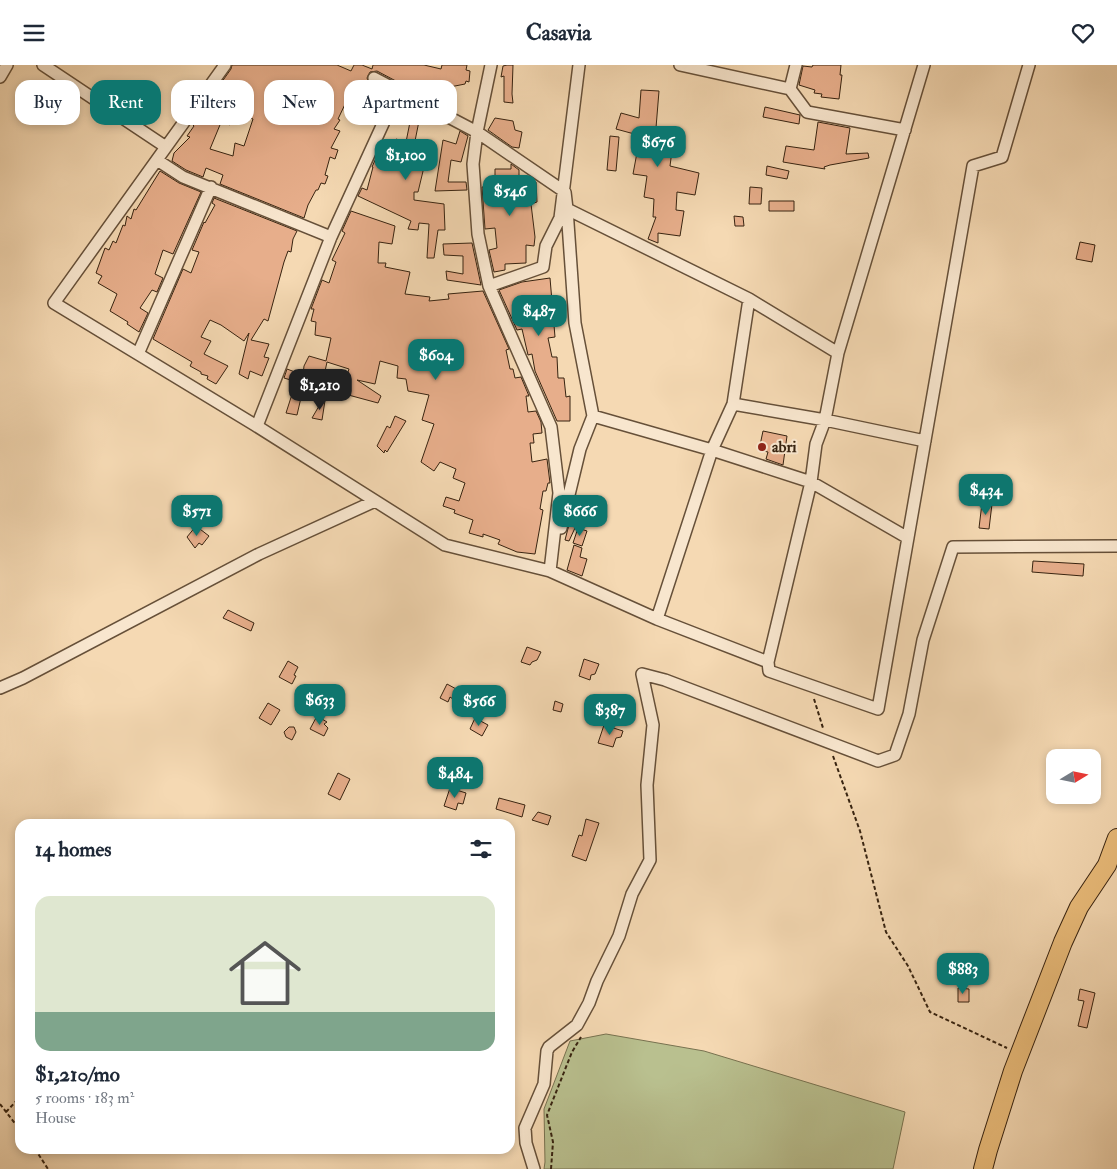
<!DOCTYPE html>
<html lang="en">
<head>
<meta charset="utf-8">
<style>
  body { margin:0; font-family:"IM FELL Double Pica",serif; background:#f2f2f3; color:#1f2937; height:100vh; display:flex; flex-direction:column; font-size:19px; white-space:nowrap }
  * { box-sizing:border-box; margin:0 }
  p { font-size:16px; color:#747a83 }
  .icon { flex:none; width:28px; height:28px; fill:none; stroke:currentColor; stroke-width:2; stroke-linecap:round; stroke-linejoin:round }
  .map { position:relative; flex:1; overflow:hidden }
  .panel { position:absolute; left:15px; top:754px; width:500px; height:335px; display:flex; flex-direction:column; background:#fff; border-radius:15px; box-shadow:0 2px 8px #0003 }
  .panel>* { flex:none }
  .hud { position:absolute; left:15px; top:15px; width:500px; height:45px; display:flex; gap:10px }
  .needle { width:32px; rotate:80deg }
  .tools { position:absolute; left:1046px; top:684px; display:grid; gap:10px }
  .tools a { display:grid; place-items:center; width:55px; height:55px; border-radius:10px; background:#fff; box-shadow:0 2px 8px #0003; font-size:25px }
  .price { position:absolute; translate:-50% -42px; padding:0 11px; border-radius:10px; background:#0f766e; color:#fff; font-size:16px; line-height:32px; filter:drop-shadow(0 1px 2px #0008) }
  .price::after { content:''; position:absolute; left:50%; top:30px; width:15px; height:11px; margin-left:-8px; background:inherit; clip-path:polygon(0 0,100% 0,50% 100%) }
  .price.current { background:#222; color:#fff }
  ul { padding:0; list-style:none }
  li { display:grid; align-content:center; gap:10px; height:265px; padding:0 20px }
  li+li { border-top:1px solid #e0e1e3 }
  li span { display:grid; place-items:center; height:155px; border-radius:15px; color:#555 }
  li>.icon { margin-inline-start:auto }
  span .icon { width:90px; height:90px; fill:#fffc; stroke-width:1 }
  li b { font-size:21px }
  h2 { display:flex; justify-content:space-between; align-items:center; height:60px; padding:0 20px; font-size:21px }
  .chip { padding:0 18px; border-radius:15px; background:#fff; box-shadow:0 2px 8px #0003; font-size:18px; line-height:45px }
  .chip.current { background:#0f766e; color:#fff }
  header { display:flex; justify-content:space-between; align-items:center; height:65px; padding:0 20px; background:#fff; font-size:22px; font-weight:800 }
  .map>svg:first-child { display:block }
</style>
</head>
<body>
<header><svg class="icon" aria-label="menu" viewBox="0 0 24 24"><path d="M4 6h16M4 12h16M4 18h16"/></svg>Casavia<svg class="icon" aria-label="heart" viewBox="0 0 24 24"><path d="M12 20l-8-8c-3-5 5-10 8-4 3-6 11-1 8 4z"/></svg></header>
<div class="map">
<svg width="1117" height="1104" viewBox="0 0 1117 1104">
  <rect width="100%" height="100%" fill="#f5d9b3"/>
  <filter id="stains"><feTurbulence type="fractalNoise" baseFrequency=".004" numOctaves="4"/><feColorMatrix values="0 0 0 0 .2 0 0 0 0 .09 0 0 0 0 .02 0 0 0 .5 -.17"/></filter>
  <radialGradient id="worn" r=".72"><stop offset=".6" stop-color="#630" stop-opacity="0"/><stop offset="1" stop-color="#630" stop-opacity=".3"/></radialGradient>
  <!-- green -->
  <path fill="#b9c08f" stroke="#787250" d="M606 969 704 986 905 1047 893 1104H544L545 1097 544 1044 570 976Z"/>
  <!-- building -->
  <path fill="#e7ae8b" stroke="#372310" fill-rule="evenodd" d="M232 0H337L351 6 354 0H362L372 4 373 0H424L441 4 442 0H467L466 5 470 6 469 17 466 16 465 19 435 25 429 23 426 32 377 6 370 7 367 13 369 18 358 38 348 33 338 54 340 55 334 64 340 66 331 83 338 85 335 94 330 92 325 110 328 111 325 119 321 118 318 125H316L308 140 304 153 220 119 223 110 206 103 203 112 186 105 172 96 174 88 190 72 187 71 194 61 192 59 199 49 201 51 209 35 231 4ZM306 33 322 38 317 57 299 49ZM237 47 253 54 244 81 235 78 233 91 210 84 222 55 230 60Z
    M507 0H513L512 29 513 38 504 37V11L501 12 503 1Z
    M813 0H841L840 10H842L839 34 821 32 822 29 814 28 815 25 799 20 803 1 812 2Z
    M641 25 659 26 655 75 673 78 670 101 699 108 695 130 677 127 676 145 684 146 680 171 658 168V178L648 174 656 152H653L654 134 644 132 647 111 633 109 639 77H637L638 70 616 64 621 48 639 53Z
    M403 37 442 57V59L420 51 415 76 430 77 418 127H414V135L444 139 445 165H438L434 193H427L429 159 419 158 418 165 408 164 411 156 358 131 362 123 367 125 373 102H372L376 93 387 98 391 83H393L396 74 406 77 410 57 396 54Z
    M765 42 800 50 799 59 763 52Z
    M495 53 513 56 515 65 522 67 519 83 512 82 488 65Z
    M818 57 850 63 846 89 868 88 869 93 830 100 824 102 825 104 783 97 786 81 814 85Z
    M460 66 468 71 461 97 451 95 448 117H466L467 125 435 126 443 75 456 79Z
    M610 71 619 72 616 106 607 105Z
    M511 99 519 105V116L536 117 537 137 531 139 535 172 534 181 526 180V198L505 199V205L494 207 489 185 497 183 495 163 485 164 482 122 495 121V104H511Z
    M767 101 789 106 787 114 766 110Z
    M160 106 179 118 201 127 173 189 163 185 155 209 163 213 157 227 152 225 140 243 148 248 139 267 127 259 128 257 110 246 117 229 98 218 102 211 96 208 105 183 109 185 113 176 116 178 123 160 125 161 127 151 131 154 134 144 136 145Z
    M750 122 762 123 761 139H749Z
    M214 133 297 166 293 174 291 187 288 186 284 197 268 256 264 254 251 275 269 279 264 292 269 293 262 311 250 306 248 314 239 309 249 268 244 276 221 260 210 255 201 272 211 276 204 289 228 301 216 319 207 314 208 311 201 309V307L190 301 192 297 153 274 183 204 191 208 199 187 192 185 204 157 205 158 215 140 212 138Z
    M769 136H794V146H769Z
    M351 146 395 161 392 179 379 177 378 198H386L385 202 410 207 405 229 430 232 429 236 449 234 448 229 483 226 509 284 506 285 510 304H513L515 313 521 312 529 331H526L528 347 536 346 541 357 542 368 533 369 534 378H530L532 397 547 394 550 418H548L546 426H543L540 444 543 445 535 489 517 487 498 479 500 475 483 469V472L469 468 473 455 454 448 455 445 443 441 446 432 459 436 465 418 453 413 456 404 440 397 434 406 421 397 434 359 422 355 429 330 408 326 406 314 397 313 398 301 380 296 375 319 357 315 381 331 378 338 341 328 349 304 327 297 324 311 313 310V325L303 324 297 350 286 348 294 323H292L294 316 284 313 287 304 303 310 304 301 309 291 326 296 331 273 315 270 316 257 311 256 314 244H311L322 215 329 218 336 197 332 195 345 168 342 166Z
    M734 151 743 152 744 161H735Z
    M1080 177 1095 180 1092 197 1076 194Z
    M472 178 481 220 447 215 446 206 463 209V191L444 190 443 179Z
    M550 213 555 272 548 273 552 292H557L558 313H564L566 332 570 331V356H557L535 306 532 289 528 290 522 264 517 265 499 225 522 217Z
    M326 329 322 355 312 353Z
    M395 351 406 356 387 387 385 385 384 388 377 381 387 361 390 363Z
    M763 366 787 371 783 400 766 394 768 387 759 385Z
    M982 438 992 439 989 464 979 463Z
    M572 448 580 452 569 476 565 475Z
    M196 461 209 471 202 480 199 478 195 483 187 472Z
    M578 463 587 466 582 481 573 478Z
    M574 480 582 483 580 492 587 494 582 511 567 505Z
    M1033 496 1084 499 1083 511 1032 507Z
    M228 545 254 558 251 566 223 553Z
    M527 582 541 587 537 595 532 597 530 600 521 597Z
    M584 594 599 599 595 609 591 610 590 615 579 611Z
    M288 596 298 602 294 610 296 611 292 619 279 612Z
    M447 619 458 625 453 634 450 632 448 637 440 633Z
    M555 636 563 639 561 647 553 645Z
    M268 638 280 645 271 660 259 653Z
    M317 651 327 657 324 659 328 663 324 671 310 664Z
    M475 653 488 660 482 671 470 664Z
    M604 660 623 666 621 672 616 673 613 682 598 678Z
    M289 662H294L296 667 292 675 286 672 284 667Z
    M338 708 350 714 340 735 328 729Z
    M450 723 466 728 463 739 458 738 456 745 444 741Z
    M499 733 525 740 522 752 496 744Z
    M538 747 551 751 548 760 532 755Z
    M586 754 599 758 586 796 572 791 579 770 582 771Z
    M958 923 969 924V937H958Z
    M1080 924 1095 928 1087 963 1078 961 1084 936 1078 935Z"/>
  <g fill="none" stroke-linecap="round" stroke-linejoin="round">
    <defs>
      <path id="minor" d="M43 0 166 82
        M225 0 54 238 255 360 445 480 550 506 657 554 768 597 769 606 878 644 973 101 1002 92 1029 0
        M491 0 477 67 473 99 478 169 489 221 551 362 559 428 550 506
        M680 0 790 24 807 47 905 65
        M0 12 7 0
        M374 13 477 67 565 127 567 144 749 234 838 288
        M790 24 796 0
        M157 95 183 112 331 172
        M489 221 543 202 546 181 560 153 579 0
        M138 289 211 122
        M733 339 825 355 925 376
        M593 351 712 385 811 417 908 473
        M257 361 331 172 398 26
        M561 463 580 384 593 351 575 258 567 144
        M657 554 712 385 733 339 749 234
        M768 597 811 417 816 379 825 355 838 288 924 0
        M0 623 23 613 259 489 375 436
        M534 1104 526 1078 525 1063 544 1019 547 986 549 982 577 960 589 938 597 916 619 871 632 829 650 795 647 720 653 660 642 609 665 615 878 696 895 690 909 649 923 575 953 482 1117 481"/>
      <path id="primary" d="M983 1104 988 1085 1013 1006 1063 877 1079 842 1107 800 1117 773"/>
    </defs>
    <!-- minor casing -->
    <use href="#minor" stroke="#665039" stroke-width="14"/>
    <!-- primary casing -->
    <use href="#primary" stroke="#372310" stroke-width="20"/>
    <!-- path -->
    <path stroke="#372310" stroke-width="2" stroke-dasharray="4 2.5" stroke-linecap="butt" d="M814 634 823 663
      M833 691 860 766 886 867 908 901 930 947 1007 983
      M0 1039 20 1065
      M6 1047 20 1032
      M35 1084 48 1104
      M551 1104 553 1077 547 1050 572 987 581 972"/>
    <!-- minor -->
    <use href="#minor" stroke="#f8e6ce" stroke-width="11"/>
    <!-- primary -->
    <use href="#primary" stroke="#eabc7a" stroke-width="18"/>
  </g>
  <!-- markers -->
  <circle fill="#8f2418" stroke="#f8e6ce" stroke-width="2" cx="762" cy="382" r="5"/>
  <g text-anchor="middle" dominant-baseline="central" stroke-width="4" stroke-linejoin="round" paint-order="stroke">
    <!-- poi labels -->
    <g font-size="16" font-weight="bold" fill="#372310" stroke="#f8e6ce" text-anchor="start">
      <text x="772" y="382">abri</text>
    </g>
  </g>
  <rect width="100%" height="100%" filter="url(#stains)"/>
  <rect width="100%" height="100%" fill="url(#worn)"/>
</svg>
<div class="tools">
<a><svg class="needle" viewBox="-14 -14 28 28"><path d="M0-13l5 13h-10z" fill="#e53935"/><path d="M0 13l5-13h-10z" fill="#747a83"/></svg></a>
</div>
<b class="price" style="left:658px;top:103px">$676</b>
<b class="price" style="left:406px;top:116px">$1,100</b>
<b class="price" style="left:510px;top:152px">$546</b>
<b class="price" style="left:539px;top:272px">$487</b>
<b class="price" style="left:436px;top:316px">$604</b>
<b class="price current" style="left:320px;top:346px">$1,210</b>
<b class="price" style="left:986px;top:451px">$434</b>
<b class="price" style="left:197px;top:472px">$571</b>
<b class="price" style="left:580px;top:472px">$666</b>
<b class="price" style="left:320px;top:661px">$633</b>
<b class="price" style="left:479px;top:662px">$566</b>
<b class="price" style="left:610px;top:671px">$387</b>
<b class="price" style="left:455px;top:734px">$484</b>
<b class="price" style="left:963px;top:930px">$883</b>
<div class="hud">
<a class="chip">Buy</a>
<a class="chip current">Rent</a>
<a class="chip">Filters</a>
<a class="chip">New</a>
<a class="chip">Apartment</a>
</div>
<section class="panel">
<h2>14 homes<svg class="icon" aria-label="filters" viewBox="0 0 24 24"><path d="M4 7h16M4 17h16"/><circle cx="9" cy="7" r="2"/><circle cx="15" cy="17" r="2"/></svg></h2>
<ul>
<li><span style="background:linear-gradient(#dfe7d0 75%,#7fa58c 0)"><svg class="icon" aria-label="home" viewBox="0 0 24 24"><path d="M3 11l9-7 9 7M6 9v11h12V9"/></svg></span><div><b>$1,210/mo</b><p>5 rooms · 183 m²</p><p>House</p></div></li>
</ul>
</section>
</div>
</body>
</html>
